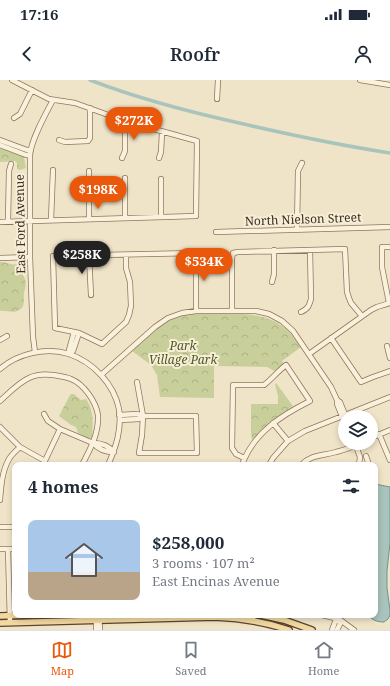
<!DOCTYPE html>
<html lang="en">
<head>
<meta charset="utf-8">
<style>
  body { margin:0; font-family:"Noto Serif",serif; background:#f6f6f7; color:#1f2937; height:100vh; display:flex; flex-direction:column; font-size:15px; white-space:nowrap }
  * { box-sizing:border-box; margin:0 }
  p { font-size:13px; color:#747a83 }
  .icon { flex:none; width:22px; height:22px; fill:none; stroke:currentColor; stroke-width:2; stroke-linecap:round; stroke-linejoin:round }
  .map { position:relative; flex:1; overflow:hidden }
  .side { position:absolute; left:12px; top:382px; width:366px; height:156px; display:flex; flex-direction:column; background:#fff; border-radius:8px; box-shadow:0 2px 6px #0003 }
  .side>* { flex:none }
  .tools { position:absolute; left:338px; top:330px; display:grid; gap:8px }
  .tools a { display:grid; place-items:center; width:40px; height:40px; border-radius:50%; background:#fff; box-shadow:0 2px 6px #0003; font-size:20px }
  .price { position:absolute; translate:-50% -34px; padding:0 9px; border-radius:14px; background:#ea580c; color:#fff; font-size:13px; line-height:26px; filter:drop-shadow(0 1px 2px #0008) }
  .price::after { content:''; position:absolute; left:50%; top:24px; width:12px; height:9px; margin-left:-6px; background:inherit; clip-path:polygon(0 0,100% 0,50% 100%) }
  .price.current { background:#222; color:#fff }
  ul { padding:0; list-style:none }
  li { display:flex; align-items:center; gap:12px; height:100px; padding:0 16px }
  li span { display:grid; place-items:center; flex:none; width:112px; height:80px; border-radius:8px; color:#555 }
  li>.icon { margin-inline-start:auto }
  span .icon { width:48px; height:48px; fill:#fffc; stroke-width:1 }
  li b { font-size:17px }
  h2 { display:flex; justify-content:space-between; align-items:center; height:48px; padding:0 16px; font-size:17px }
  .status { display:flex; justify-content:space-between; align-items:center; height:28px; padding:0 20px; background:#fff; direction:ltr }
  .status svg { height:11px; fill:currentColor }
  header { display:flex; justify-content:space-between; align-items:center; height:52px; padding:0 16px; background:#fff; font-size:18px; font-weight:600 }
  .menu { display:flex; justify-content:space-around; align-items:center; height:56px; border-top:1px solid #e0e1e3; background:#fff; font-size:11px; color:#747a83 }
  .menu a { display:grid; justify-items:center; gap:2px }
  .menu .current { color:#ea580c }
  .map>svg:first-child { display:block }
</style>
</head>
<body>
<div class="status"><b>17:16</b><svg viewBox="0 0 49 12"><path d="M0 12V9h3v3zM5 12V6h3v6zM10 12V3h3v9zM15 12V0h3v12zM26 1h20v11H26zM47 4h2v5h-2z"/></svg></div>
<header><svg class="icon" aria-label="back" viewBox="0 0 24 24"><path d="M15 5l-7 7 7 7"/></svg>Roofr<svg class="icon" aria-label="person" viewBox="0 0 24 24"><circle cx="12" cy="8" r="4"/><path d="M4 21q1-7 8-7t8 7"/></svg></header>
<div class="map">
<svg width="390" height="550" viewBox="0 0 390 550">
  <defs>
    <pattern id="park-crowns" width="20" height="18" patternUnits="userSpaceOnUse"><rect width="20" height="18" fill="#c9cf9b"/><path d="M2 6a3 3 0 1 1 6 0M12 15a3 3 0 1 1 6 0" fill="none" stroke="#aeb285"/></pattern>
  </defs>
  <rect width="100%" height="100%" fill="#f0e4c8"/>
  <!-- park -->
  <path fill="url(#park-crowns)" d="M0 68 24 77 26 88 20 90 17 89V83L15 81 0 82Z
    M0 182C6 182 6 183 11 184 13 185 17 184 19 184L23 188 22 194C23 195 25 198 25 200 27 204 25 208 24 213 23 219 26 227 19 230 13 234 7 230 0 231Z
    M203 233C229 234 264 230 285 248 291 253 296 261 301 267L282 281 284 284 274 291 267 287 214 286V318L160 317 157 295 151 285 132 271C156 249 168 234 203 233Z
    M276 303 293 326 252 360 251 353V324H278V316L275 304Z
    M71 314H74L81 320 86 319C94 330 93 343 92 357L91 358H87L78 353 76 347 71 345 59 336 70 315Z"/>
  <!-- water -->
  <path fill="#a9c4bc" stroke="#6f938a" d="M375 404 390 407V463L387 491V508L390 530V535L388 539 384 542C377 542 372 540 368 535H375Z"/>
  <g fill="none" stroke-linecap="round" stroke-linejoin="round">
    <!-- canal -->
    <path stroke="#a9c4bc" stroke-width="3.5" d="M90 0C137 18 186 31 235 42 286 54 338 65 390 73"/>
    <defs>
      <path id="minor" d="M360 0 390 5
        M217 19 218 0
        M14 38 20 34 32 10
        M0 60 27 70H31
        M59 60 65 62 88 61 90 58V28
        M0 65 26 75H30
        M122 78 125 71V41
        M159 78 161 72 162 52
        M125 98V138
        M161 99V137
        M89 139V91
        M51 140 53 90
        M8 141 9 91 11 84
        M0 142 196 136 197 61 125 41 75 23 49 19 12 0
        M297 149 298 91 302 83
        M216 152 390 147
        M126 175V188L130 202 131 226 129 235 126 242 102 264 79 253 55 248 53 176 196 173V231
        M89 176 91 215
        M0 178 30 177
        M272 202 274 194V170
        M389 223 382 187V167H390
        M232 231V178L233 173 238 172 345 169 347 212 349 218 351 223 362 236
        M301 232C308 229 309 226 311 219L310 170
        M331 258 361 302 373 297 390 291
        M0 260 7 256
        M387 266 390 278
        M35 272 33 257 30 177V75C31 60 45 35 53 20
        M69 274 73 271 79 253
        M69 274V270L74 252
        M309 274 371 230 377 227 390 223
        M0 289C18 273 47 267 69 274 93 282 114 304 119 329 122 349 116 367 108 385
        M101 295 155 247 168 238 182 233 196 231H256L269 234 282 241 293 251 331 307 337 320V324L345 344
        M337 320 340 322 346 337
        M0 321C9 313 18 303 29 298 37 294 45 294 53 295 59 296 66 297 71 299 84 304 96 322 98 335 99 354 90 369 82 385
        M44 334 48 341 60 349 93 363C98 369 106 372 114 372
        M119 335 137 334 143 336H196L197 373H139L142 355 143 336 137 302
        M120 340 139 339 143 336
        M273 343 288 361
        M0 347 20 367 45 381
        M379 354 390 380
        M371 358 390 350
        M93 363C101 363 109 366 114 372
        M355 363 360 377 359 385
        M366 376 369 385
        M43 385 60 349
        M242 385C253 353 282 335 310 321L286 285C278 291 272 299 264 305H233L232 368 236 374 244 378
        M269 385 273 378 288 361 305 351 390 317
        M301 385C312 374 323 376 336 372 344 370 353 367 360 363
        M0 420C1 407 2 391 9 379 12 374 16 371 20 367
        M0 447H15
        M0 469H15
        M8 469 10 543
        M96 535V550
        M99 535 100 550
        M322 535 339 539 354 550
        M252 541 254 535
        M332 550 335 542 339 539
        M337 550 340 544 339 539 340 535"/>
      <path id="major" d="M261 535 284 540 312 550
        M0 536 29 535
        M0 543 215 537C241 538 265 542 289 550"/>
    </defs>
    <!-- minor casing -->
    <use href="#minor" stroke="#8d765c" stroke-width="6"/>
    <!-- major casing -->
    <use href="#major" stroke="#5b4430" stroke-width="8"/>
    <!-- minor -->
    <use href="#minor" stroke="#faf1dc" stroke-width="4.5"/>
    <!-- major -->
    <use href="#major" stroke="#f3d9a0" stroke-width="5.5"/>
  </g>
  <g text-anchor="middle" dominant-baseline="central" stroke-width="4" stroke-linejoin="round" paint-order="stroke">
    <!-- street labels -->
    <g font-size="12" fill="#3d2e20" stroke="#f7eed8">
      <text transform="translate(303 139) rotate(-2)">North Nielson Street</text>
      <text transform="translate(20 144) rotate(-91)">East Ford Avenue</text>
    </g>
    <!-- park labels -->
    <g font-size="12" font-style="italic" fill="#4d5a26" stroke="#f7eed8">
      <text x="183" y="265">Park<tspan x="183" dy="14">Village Park</tspan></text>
    </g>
  </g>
</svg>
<div class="tools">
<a><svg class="icon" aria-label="layers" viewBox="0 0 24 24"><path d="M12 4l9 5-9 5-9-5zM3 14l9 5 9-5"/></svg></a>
</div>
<b class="price" style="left:134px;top:61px">$272K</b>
<b class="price" style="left:98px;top:130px">$198K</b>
<b class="price current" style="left:82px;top:195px">$258K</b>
<b class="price" style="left:204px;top:202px">$534K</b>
<section class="side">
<h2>4 homes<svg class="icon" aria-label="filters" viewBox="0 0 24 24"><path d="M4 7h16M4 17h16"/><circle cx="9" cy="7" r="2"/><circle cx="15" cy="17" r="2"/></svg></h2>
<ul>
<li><span style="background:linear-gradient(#a9c7e8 65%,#b9a48a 0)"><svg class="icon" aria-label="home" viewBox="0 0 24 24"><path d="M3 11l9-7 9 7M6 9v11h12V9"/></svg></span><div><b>$258,000</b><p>3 rooms · 107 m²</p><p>East Encinas Avenue</p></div></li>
</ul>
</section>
</div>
<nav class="menu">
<a class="current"><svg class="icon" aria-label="map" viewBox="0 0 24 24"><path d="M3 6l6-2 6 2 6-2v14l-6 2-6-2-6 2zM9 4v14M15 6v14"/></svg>Map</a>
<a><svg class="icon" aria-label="saved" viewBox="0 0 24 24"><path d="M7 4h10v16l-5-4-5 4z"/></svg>Saved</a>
<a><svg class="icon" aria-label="home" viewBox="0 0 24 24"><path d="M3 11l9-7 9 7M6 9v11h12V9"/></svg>Home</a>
</nav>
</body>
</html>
